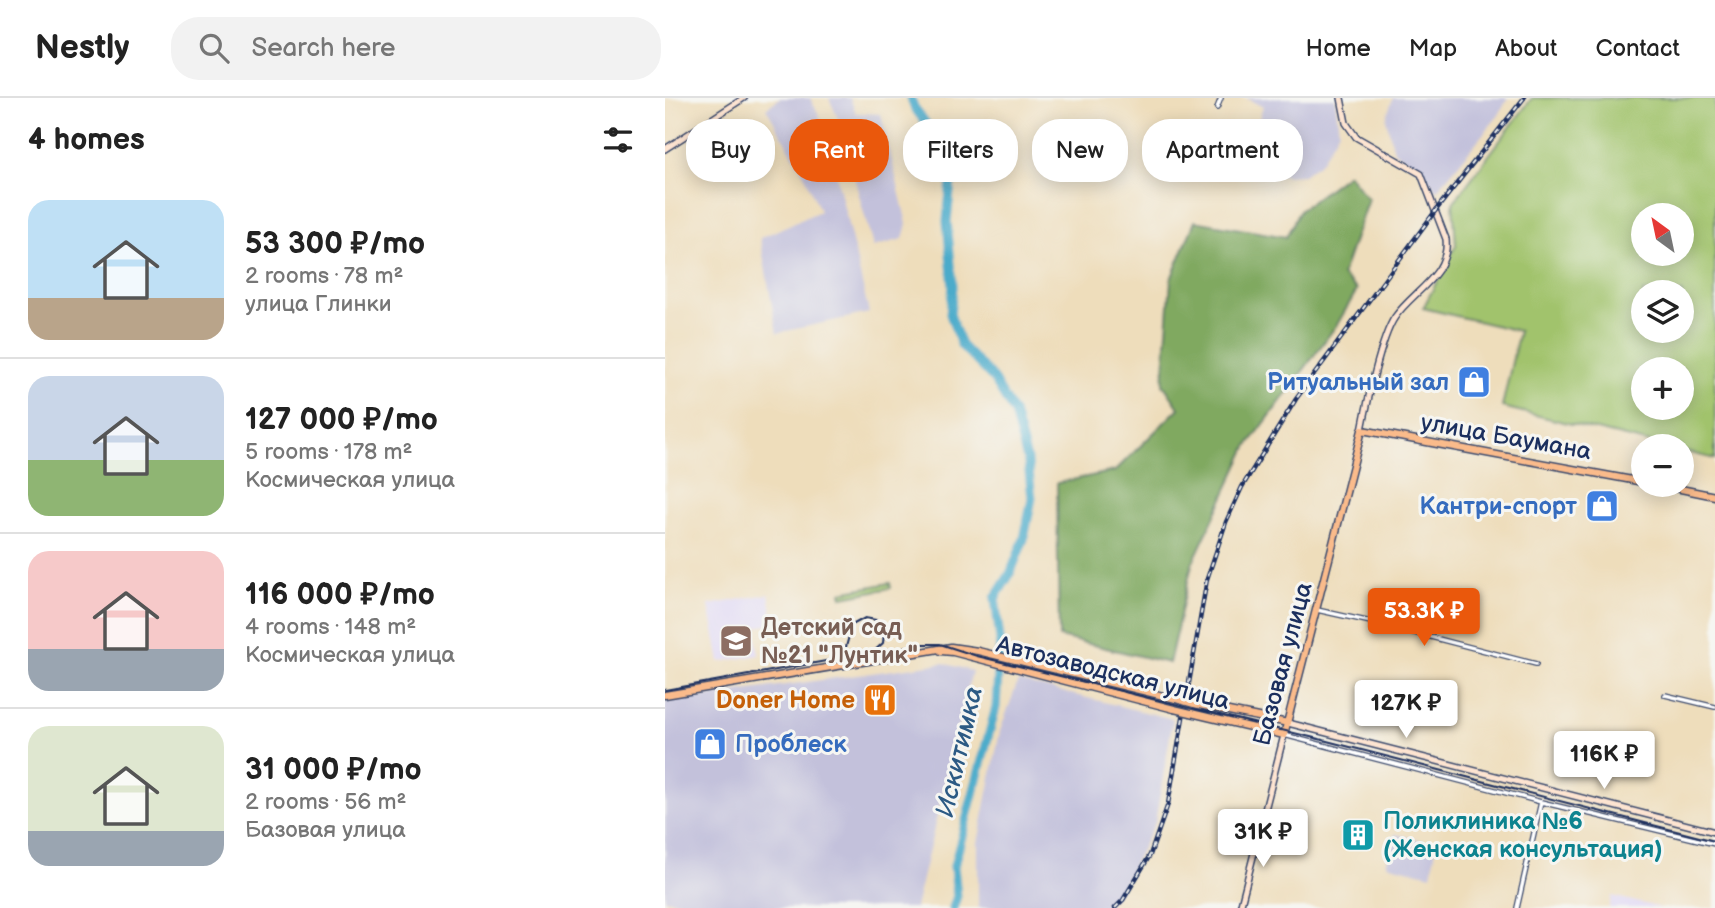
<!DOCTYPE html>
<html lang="en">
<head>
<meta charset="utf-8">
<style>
  body { margin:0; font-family:"Balsamiq Sans",sans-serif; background:#f2f2f2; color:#222; height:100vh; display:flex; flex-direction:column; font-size:26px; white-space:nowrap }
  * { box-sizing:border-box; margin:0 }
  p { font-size:23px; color:#767676 }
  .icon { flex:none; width:38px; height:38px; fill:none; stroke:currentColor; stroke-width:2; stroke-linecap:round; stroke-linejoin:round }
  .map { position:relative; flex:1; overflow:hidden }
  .drawer { display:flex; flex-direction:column; background:#fff; width:665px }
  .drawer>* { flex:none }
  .banner { position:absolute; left:21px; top:21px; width:665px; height:63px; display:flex; gap:14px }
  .needle { width:46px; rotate:327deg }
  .fabs { position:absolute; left:966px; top:105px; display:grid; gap:14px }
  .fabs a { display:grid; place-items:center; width:63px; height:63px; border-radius:50%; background:#fff; box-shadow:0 4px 18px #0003; font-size:35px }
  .price { position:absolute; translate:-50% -60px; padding:0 16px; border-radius:7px; background:#fff; color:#222; font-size:23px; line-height:46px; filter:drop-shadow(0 2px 4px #0008) }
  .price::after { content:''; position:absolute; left:50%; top:42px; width:21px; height:16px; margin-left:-10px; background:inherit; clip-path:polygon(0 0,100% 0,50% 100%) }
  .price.current { background:#ea580c; color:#fff }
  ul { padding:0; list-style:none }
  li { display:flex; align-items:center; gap:21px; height:175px; padding:0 28px }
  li+li { border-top:2px solid #e0e0e0 }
  li span { display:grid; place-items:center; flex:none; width:196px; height:140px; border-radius:21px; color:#555 }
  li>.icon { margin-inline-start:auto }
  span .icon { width:84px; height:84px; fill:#fffc; stroke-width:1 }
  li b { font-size:30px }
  h2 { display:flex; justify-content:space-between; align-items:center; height:84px; padding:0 28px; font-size:30px }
  .chip { padding:0 24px; border-radius:28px; background:#fff; box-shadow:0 4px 18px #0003; font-size:24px; line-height:63px }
  .chip.current { background:#ea580c; color:#fff }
  header { display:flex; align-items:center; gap:42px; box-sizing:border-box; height:98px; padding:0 35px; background:#fff; border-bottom:2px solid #e0e0e0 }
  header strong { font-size:33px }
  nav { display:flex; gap:38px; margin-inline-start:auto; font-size:24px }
  .search { width:490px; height:63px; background:#f2f2f2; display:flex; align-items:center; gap:18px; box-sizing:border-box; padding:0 24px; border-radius:28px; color:#767676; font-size:26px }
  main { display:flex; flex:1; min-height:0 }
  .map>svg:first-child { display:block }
</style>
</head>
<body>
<header>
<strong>Nestly</strong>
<div class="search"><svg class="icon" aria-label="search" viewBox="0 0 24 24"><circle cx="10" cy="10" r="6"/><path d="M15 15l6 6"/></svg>Search here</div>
<nav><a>Home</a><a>Map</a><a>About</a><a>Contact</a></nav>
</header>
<main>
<section class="drawer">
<h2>4 homes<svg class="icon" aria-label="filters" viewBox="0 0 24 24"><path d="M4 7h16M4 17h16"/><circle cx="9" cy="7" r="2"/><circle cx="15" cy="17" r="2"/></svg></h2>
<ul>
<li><span style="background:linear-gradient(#bfe0f5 70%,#b9a48a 0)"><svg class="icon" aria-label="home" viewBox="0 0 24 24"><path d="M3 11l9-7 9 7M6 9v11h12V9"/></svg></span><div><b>53 300 ₽/mo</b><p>2 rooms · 78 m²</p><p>улица Глинки</p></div></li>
<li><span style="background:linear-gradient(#c9d6e8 60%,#8fb573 0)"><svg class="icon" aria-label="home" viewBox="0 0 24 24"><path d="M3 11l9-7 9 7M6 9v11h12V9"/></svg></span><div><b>127 000 ₽/mo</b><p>5 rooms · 178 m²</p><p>Космическая улица</p></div></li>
<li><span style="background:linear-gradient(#f6c9c9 70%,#9aa5b1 0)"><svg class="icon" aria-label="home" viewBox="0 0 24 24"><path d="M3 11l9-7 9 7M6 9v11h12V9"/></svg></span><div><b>116 000 ₽/mo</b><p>4 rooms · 148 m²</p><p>Космическая улица</p></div></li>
<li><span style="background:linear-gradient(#dfe7d0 75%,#9aa5b1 0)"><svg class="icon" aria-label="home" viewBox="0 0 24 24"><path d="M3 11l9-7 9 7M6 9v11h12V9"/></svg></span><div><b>31 000 ₽/mo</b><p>2 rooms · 56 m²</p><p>Базовая улица</p></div></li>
</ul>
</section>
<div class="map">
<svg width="1050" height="810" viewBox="0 0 1050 810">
  <rect width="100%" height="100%" fill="#f6f6f2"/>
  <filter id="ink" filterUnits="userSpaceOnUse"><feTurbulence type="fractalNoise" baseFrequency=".0143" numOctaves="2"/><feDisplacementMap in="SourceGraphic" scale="14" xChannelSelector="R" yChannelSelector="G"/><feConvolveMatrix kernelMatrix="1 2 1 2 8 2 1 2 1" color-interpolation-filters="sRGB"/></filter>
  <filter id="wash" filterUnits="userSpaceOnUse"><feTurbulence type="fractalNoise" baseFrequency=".00686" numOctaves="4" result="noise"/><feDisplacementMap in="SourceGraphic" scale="28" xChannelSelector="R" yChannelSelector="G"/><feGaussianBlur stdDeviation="1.57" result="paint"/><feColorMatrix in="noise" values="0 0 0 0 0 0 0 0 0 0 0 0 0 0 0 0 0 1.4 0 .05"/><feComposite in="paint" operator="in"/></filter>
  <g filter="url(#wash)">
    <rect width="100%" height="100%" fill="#edb"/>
    <!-- built -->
    <path fill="#ded5f5" d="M104 496 109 526 89 529 94 557 55 564 44 507Z
      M947 798 996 810H944Z"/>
    <!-- industrial -->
    <path fill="#c3c1db" d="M115 0H145L160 29 204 215 112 235 95 140 155 113 140 78 101 10Z
      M164 0H185L191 15 216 16 242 126 238 141 208 149 174 23Z
      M581 0H670L674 33 656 64 638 77 621 78 596 71 607 38 590 32 598 9Z
      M728 0H843L834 17 771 93 758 73 729 53 721 21Z
      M278 565 307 573 250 810H46L0 801V604Z
      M353 583 508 621 490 725 454 794 438 810H313V745L335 633Z
      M730 736 772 746 766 777 721 766Z"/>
    <!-- green -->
    <path fill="#a1c36c" stroke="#5e7965" stroke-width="2" fill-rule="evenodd" d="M867 0H1050V361L1017 353V348H997L837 309 854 233 758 210 791 147 788 105ZM1017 117V156H978V117ZM1017 194V233H978V194ZM978 271H1017V310H978Z
      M225 485 226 490 177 499 176 494Z"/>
    <!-- forest -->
    <path fill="#80a960" stroke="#4e6c5f" stroke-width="2" d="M683 76 703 101 677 177 692 192 673 225 582 349 527 466 504 565 394 539 392 385 450 373 514 310 498 286 506 181 530 123 621 139 635 112Z"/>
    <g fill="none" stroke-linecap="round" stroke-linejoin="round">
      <!-- river -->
      <path stroke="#4cabca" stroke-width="9" d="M246 0 249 9 265 31 279 59 286 84 282 123 288 188 285 216 296 247 327 279 349 315 363 365 367 400 359 441 345 476 330 500 335 542 331 609 289 768 292 798 288 810"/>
    </g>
  </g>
  <g filter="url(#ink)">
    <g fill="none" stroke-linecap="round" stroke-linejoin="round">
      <defs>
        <path id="street" d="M552 10 556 0
          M652 512 715 526 871 566
          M1000 597 1050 609
          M619 637 876 704 1050 746
          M852 810 876 704"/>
        <path id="secondary" d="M676 0 681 25 691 39 756 76 781 141C785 177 748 193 730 219 716 239 702 306 697 332
          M0 51 79 0
          M623 625 1050 734
          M575 810 619 637"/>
        <path id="primary" d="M996 387 1050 398
          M276 553 288 554 509 611
          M0 597 286 549 313 553 511 601
          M529 606 623 625
          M526 615 619 637 697 332 978 384"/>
      </defs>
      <!-- street casing -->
      <use href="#street" stroke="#3b496c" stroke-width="6"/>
      <!-- secondary casing -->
      <use href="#secondary" stroke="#3b496c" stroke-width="8"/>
      <!-- primary casing -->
      <use href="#primary" stroke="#3b496c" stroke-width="9"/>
      <!-- street -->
      <use href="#street" stroke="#fff" stroke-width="3.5"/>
      <!-- secondary -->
      <use href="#secondary" stroke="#fde4d1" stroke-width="5"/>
      <!-- primary -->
      <use href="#primary" stroke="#fabb8b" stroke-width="6"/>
      <!-- tram -->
      <path stroke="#1b2f5e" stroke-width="2" d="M170 559 181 549 187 527 200 520 211 522 219 534 218 545 208 554
        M0 592 255 546H275L312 558 658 642 1050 743"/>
      <defs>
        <path id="rail" d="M450 810 458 802 485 757 503 706 542 481 561 424 577 389 631 301 771 112 859 0"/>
      </defs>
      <!-- rail casing -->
      <use href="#rail" stroke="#1b2f5e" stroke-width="4.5"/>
      <!-- rail -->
      <use href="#rail" stroke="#f6f6f2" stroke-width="2" stroke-dasharray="5" stroke-linecap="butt"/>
      <defs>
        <path id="primary-bridge" d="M511 601 529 606
          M509 611 526 615"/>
      </defs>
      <!-- primary-bridge casing -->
      <use href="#primary-bridge" stroke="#3b496c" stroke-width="9" stroke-linecap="butt"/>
      <!-- primary-bridge -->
      <use href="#primary-bridge" stroke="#fabb8b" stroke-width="6"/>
    </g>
  </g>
  <!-- icons -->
  <defs>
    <symbol id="shop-square" viewBox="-11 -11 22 22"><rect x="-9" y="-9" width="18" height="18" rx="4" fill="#3f7fe0" stroke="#f6f6f2"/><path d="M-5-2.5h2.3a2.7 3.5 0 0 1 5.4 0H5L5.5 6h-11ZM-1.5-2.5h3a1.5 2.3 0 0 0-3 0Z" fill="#fff"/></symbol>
    <symbol id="school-square" viewBox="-11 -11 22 22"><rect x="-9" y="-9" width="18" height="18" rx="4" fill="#8d6e63" stroke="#f6f6f2"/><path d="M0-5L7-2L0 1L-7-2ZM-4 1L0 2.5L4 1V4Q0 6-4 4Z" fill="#fff"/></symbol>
    <symbol id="restaurant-square" viewBox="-11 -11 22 22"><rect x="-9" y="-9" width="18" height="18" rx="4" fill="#e8710a" stroke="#f6f6f2"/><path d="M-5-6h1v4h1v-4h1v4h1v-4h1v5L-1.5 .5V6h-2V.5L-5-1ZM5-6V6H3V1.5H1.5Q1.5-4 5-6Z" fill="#fff"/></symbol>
    <symbol id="building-square" viewBox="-11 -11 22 22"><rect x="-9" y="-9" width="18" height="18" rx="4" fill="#0f9aa8" stroke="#f6f6f2"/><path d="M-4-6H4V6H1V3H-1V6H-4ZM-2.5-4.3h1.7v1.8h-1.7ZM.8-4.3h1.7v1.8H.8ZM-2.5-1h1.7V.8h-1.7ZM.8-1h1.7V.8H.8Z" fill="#fff"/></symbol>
  </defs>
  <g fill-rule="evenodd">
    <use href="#shop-square" x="790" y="265" width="38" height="38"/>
    <use href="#shop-square" x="918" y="389" width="38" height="38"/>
    <use href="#school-square" x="52" y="524" width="38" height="38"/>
    <use href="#restaurant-square" x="196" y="583" width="38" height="38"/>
    <use href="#shop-square" x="26" y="627" width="38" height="38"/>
    <use href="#building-square" x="674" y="718" width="38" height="38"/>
  </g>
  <g text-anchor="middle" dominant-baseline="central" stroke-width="6" stroke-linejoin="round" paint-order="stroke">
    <!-- shop labels -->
    <g font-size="24" font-weight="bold" fill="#366cbe" stroke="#f6f6f2" text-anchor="end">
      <text x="784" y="284">Ритуальный зал</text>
      <text x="912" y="408">Кантри-спорт</text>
      <text x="70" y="646" text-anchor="start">Проблеск</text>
    </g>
    <!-- street labels -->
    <g font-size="24" fill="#1b2f5e" stroke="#f6f6f2">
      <text transform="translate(841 339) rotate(10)">улица Баумана</text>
      <text transform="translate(618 566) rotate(-75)">Базовая улица</text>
      <text transform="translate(448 575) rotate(14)">Автозаводская улица</text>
    </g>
    <!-- education labels -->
    <g font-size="24" font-weight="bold" fill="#785e54" stroke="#f6f6f2" text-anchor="start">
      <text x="96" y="529">Детский сад<tspan x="96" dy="28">№21 "Лунтик"</tspan></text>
    </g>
    <!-- food labels -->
    <g font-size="24" font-weight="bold" fill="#c56008" stroke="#f6f6f2" text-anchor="end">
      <text x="190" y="602">Doner Home</text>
    </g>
    <!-- culture labels -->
    <g font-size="24" font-weight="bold" fill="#0d838f" stroke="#f6f6f2" text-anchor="start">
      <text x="718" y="723">Поликлиника №6<tspan x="718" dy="28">(Женская консультация)</tspan></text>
    </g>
    <!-- water labels -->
    <g font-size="26" font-style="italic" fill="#2c5a84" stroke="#f6f6f2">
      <text transform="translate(295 654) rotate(-77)">Искитимка</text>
    </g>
  </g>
</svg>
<div class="fabs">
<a><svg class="needle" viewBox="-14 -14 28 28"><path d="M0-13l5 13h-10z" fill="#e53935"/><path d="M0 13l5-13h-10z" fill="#767676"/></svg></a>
<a><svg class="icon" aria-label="layers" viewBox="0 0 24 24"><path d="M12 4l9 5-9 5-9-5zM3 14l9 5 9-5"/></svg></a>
<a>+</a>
<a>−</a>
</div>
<b class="price current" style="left:759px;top:550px">53.3K ₽</b>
<b class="price" style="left:741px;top:642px">127K ₽</b>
<b class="price" style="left:939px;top:693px">116K ₽</b>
<b class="price" style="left:598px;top:771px">31K ₽</b>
<div class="banner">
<a class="chip">Buy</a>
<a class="chip current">Rent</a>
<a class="chip">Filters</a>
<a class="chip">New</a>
<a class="chip">Apartment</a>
</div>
</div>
</main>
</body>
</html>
